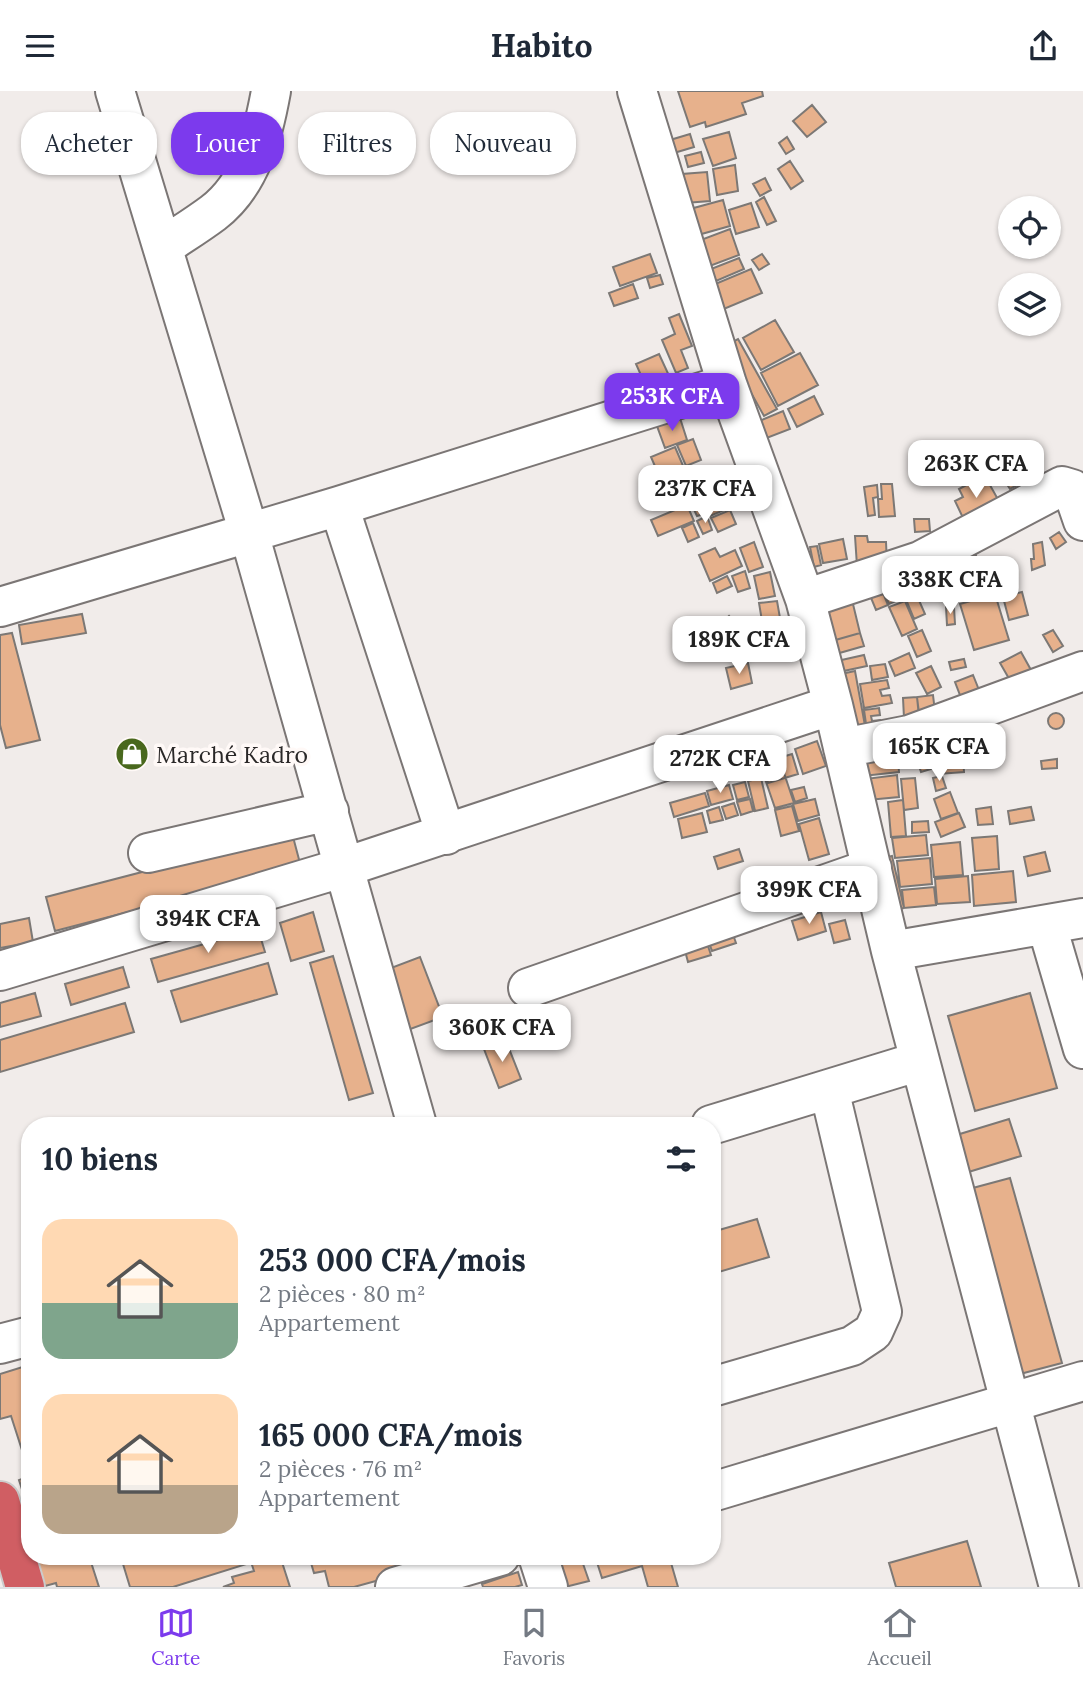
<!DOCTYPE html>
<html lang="fr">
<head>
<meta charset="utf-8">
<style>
  body { margin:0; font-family:Lora,serif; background:#f6f6f7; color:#1f2937; height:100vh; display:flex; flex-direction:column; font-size:26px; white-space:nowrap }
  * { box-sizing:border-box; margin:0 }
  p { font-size:23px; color:#747a83 }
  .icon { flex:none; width:38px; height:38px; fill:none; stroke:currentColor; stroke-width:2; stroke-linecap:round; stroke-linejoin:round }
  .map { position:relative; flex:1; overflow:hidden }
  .panel { position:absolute; left:21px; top:1026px; width:700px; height:448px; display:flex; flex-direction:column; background:#fff; border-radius:28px; box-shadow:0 2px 5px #0004 }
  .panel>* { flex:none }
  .hud { position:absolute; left:21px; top:21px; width:700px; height:63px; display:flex; gap:14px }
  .controls { position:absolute; left:998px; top:105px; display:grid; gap:14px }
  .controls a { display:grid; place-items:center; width:63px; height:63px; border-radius:50%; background:#fff; box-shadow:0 2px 5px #0004; font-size:35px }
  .price { position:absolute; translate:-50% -60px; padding:0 16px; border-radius:14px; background:#fff; color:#222; font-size:23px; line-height:46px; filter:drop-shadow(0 2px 4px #0008) }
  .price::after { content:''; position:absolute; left:50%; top:42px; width:21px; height:16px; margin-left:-10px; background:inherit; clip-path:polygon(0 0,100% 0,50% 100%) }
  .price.on { background:#7c3aed; color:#fff }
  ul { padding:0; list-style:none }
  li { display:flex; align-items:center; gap:21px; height:175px; padding:0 21px }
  li span { display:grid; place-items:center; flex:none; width:196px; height:140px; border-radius:21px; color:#555 }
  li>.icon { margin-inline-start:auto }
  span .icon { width:84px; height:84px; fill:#fffc; stroke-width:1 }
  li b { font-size:30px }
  h2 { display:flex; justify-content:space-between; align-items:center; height:84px; padding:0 21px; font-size:30px }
  .tag { padding:0 24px; border-radius:28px; background:#fff; box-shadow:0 2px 5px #0004; font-size:24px; line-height:63px }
  .tag.on { background:#7c3aed; color:#fff }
  header { display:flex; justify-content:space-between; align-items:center; height:91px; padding:0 21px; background:#fff; font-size:32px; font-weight:700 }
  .menu { display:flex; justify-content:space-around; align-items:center; height:98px; border-top:2px solid #e0e1e3; background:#fff; font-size:19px; color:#747a83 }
  .menu a { display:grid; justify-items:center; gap:4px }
  .menu .on { color:#7c3aed }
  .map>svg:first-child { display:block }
</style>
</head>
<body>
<header><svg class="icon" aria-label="menu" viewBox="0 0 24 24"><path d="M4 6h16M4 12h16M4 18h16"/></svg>Habito<svg class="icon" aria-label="share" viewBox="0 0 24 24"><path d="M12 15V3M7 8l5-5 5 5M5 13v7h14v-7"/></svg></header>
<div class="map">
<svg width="1083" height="1496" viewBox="0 0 1083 1496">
  <rect width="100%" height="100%" fill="#f1ecea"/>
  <!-- building -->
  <path fill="#e7b18c" stroke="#7c7875" stroke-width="2" d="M678 0H762L763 5 742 12 746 23 706 36 705 31 690 36Z
    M812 14 826 31 807 46 793 30Z
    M729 41 736 67 713 75 703 48Z
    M690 43 694 56 674 62 670 49Z
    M787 46 794 58 786 63 779 52Z
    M701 61 704 72 688 76 685 65Z
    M790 70 803 90 791 98 778 78Z
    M735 74 738 100 717 104 713 78Z
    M707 81 710 110 685 112 682 83Z
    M765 87 771 99 760 105 753 93Z
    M764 106 776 130 767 134 756 111Z
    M723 109 730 135 698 144 690 118Z
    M751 112 759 136 736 143 729 119Z
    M730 138 739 164 707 176 698 150Z
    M650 163 657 182 620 195 613 176Z
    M762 163 769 173 759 179 752 169Z
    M739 167 744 178 716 190 711 178Z
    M751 178 762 202 719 220 708 196Z
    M660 184 663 193 650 197 647 187Z
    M633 193 638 207 614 215 609 202Z
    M679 223 692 255 681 259 688 277 676 282 662 249 675 243 669 227Z
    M775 229 794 261 761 279 743 247Z
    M738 248 777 318 764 325 725 255Z
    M800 262 818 294 778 315 761 282Z
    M659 263 671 289 648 300 636 273Z
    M814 305 823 323 797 336 788 318Z
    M783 320 790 338 764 348 757 331Z
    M680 327 687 349 665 357 657 335Z
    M693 348 701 369 686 375 677 354Z
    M675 356 684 377 660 387 651 366Z
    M1015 380 1021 392 1010 398 1003 387Z
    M986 387 1000 412 965 431 955 410 963 406 959 398 972 391 976 399 979 398 976 392Z
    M881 393H892L895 425 879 426 878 408H882Z
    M877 394 878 406 873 407 875 424 868 425 864 396Z
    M721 397 729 417 710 425 702 405Z
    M700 405 707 422 697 425 690 410Z
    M687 414 694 430 658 445 651 429Z
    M730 419 736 433 718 441 711 427Z
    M707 425 712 439 703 443 697 430Z
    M914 428H929L930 440 915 441Z
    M693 432 699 446 688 451 682 437Z
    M1059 441 1066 451 1056 458 1050 447Z
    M855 445H867L868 451H886L887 473 857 475Z
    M843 448 847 468 823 472 819 453Z
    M754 451 763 476 749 481 740 457Z
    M1042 451 1045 474 1032 479 1031 468H1034L1033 453Z
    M817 455 821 474 814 476 810 456Z
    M715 457 720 466 735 459 742 475 710 490 699 464Z
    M958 457 974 460 979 472 967 477Z
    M950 466 958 491 931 500 923 474Z
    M745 480 750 497 738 501 732 485Z
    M770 481 775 505 759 508 754 485Z
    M907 482 925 523 914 528 905 506 889 513 881 493Z
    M727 485 732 495 717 502 713 492Z
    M881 497 888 514 876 519 869 502Z
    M1022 501 1028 524 1009 529 1003 506Z
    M995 503 1009 549 974 559 960 513Z
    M852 509 860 542 832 550 823 517Z
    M777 510 780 527 762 530 759 512Z
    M905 510 917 538 902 545 889 516Z
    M946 516H954L955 533 947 534Z
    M82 523 86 542 22 553 19 534Z
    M729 525 743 542 763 538 765 553 739 559 718 535Z
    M789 536 791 552 770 556 767 539Z
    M922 539 931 560 917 566 908 545Z
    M1053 539 1063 555 1053 561 1043 544Z
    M12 542 40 649 6 657 0 634V544Z
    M860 542 864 555 836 563 832 550Z
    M1021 561 1031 579 1011 591 1000 572Z
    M909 562 915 577 895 585 889 571Z
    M864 564 867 575 839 581 837 570Z
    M964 568 966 576 951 579 949 571Z
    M748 572 752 592 731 598 726 577Z
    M885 573 888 586 872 589 870 575Z
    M931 575 941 596 927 603 916 582Z
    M855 580 866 640 852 643 841 583Z
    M973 584 981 604 963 612 955 591Z
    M887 589 889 597 880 599 882 605 890 604 892 612 864 617 860 593Z
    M933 604 935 621 919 622 917 606Z
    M917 606 919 626 904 627 903 607Z
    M879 617 880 624 871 625 872 630 880 629 882 638 867 640 864 619Z
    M1048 630a8 8 0 1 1 16 0a8 8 0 1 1-16 0Z
    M977 638 978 651H983L984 663H978L979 666 963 667 964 681 938 683 936 656 961 654 959 639Z
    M817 650 826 675 803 683 795 658Z
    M928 655 934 677 921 681 914 659Z
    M770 656 772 665 753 669 751 660Z
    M897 658 899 681 863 685 861 662Z
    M792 663 798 683 768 692 762 672Z
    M1057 668V677L1042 678 1041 670Z
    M784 682 794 712 775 717 765 688Z
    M897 684 899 706 868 709 865 688Z
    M942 685 946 697 936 700 933 687Z
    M761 687 768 717 755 720 748 690Z
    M915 687 918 717 904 719 901 688Z
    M745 691 749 706 737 709 733 694Z
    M729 694 733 708 711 714 707 700Z
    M804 696 807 707 795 711 791 699Z
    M950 701 958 722 941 728 934 708Z
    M705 702 709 715 674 726 670 712Z
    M750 708 753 720 741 724 737 711Z
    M815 708 819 724 798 730 793 713Z
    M903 709 906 745 891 746 888 711Z
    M734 712 738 724 726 728 722 716Z
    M792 715 799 740 781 745 775 719Z
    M719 716 723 729 710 732 707 720Z
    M991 716 993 733 978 734 976 718Z
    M1031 716 1034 729 1010 733 1008 720Z
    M702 722 707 741 682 747 678 728Z
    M959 722 965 736 941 746 935 731Z
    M819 727 829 763 809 769 799 733Z
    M928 730 929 741 912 742V731Z
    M292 742 301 776 55 840 46 806Z
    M926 744 928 764 895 767 892 747Z
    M997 745 999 778 975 780 972 747Z
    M960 751 963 784 934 786 931 754Z
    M739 758 743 770 718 778 714 766Z
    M1045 761 1050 780 1028 785 1024 766Z
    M892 765 904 817 895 819 884 767Z
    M930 767 932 793 900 796 897 770Z
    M1013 780 1016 811 974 815 972 784Z
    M968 785 970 811 937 813 935 788Z
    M934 796 936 814 904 817 902 799Z
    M313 821 324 860 291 870 280 832Z
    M821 821 826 840 798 849 792 830Z
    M29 827 33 851 0 857V833Z
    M845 829 850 848 834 852 829 833Z
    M729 832 736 852 712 860 705 840Z
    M258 838 265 861 158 891 151 868Z
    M706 849 711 864 688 871 684 856Z
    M333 865 373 1002 349 1009 310 872Z
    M420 866 443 926 405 940 383 880Z
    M268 872 277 903 181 931 171 900Z
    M123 876 129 896 71 914 65 893Z
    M35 902 41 925 0 936V912Z
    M1030 902 1057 997 975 1020 948 925Z
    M125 912 134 941 0 981V949Z
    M506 950 521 988 499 997 484 958Z
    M1009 1028 1021 1065 962 1083 950 1046Z
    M1010 1087 1062 1272 1020 1283 969 1098Z
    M757 1128 769 1166 712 1183V1141Z
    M29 1274 30 1277V1384L11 1325 0 1328V1283Z
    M30 1385V1423L19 1389Z
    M967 1450 981 1496H896L889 1472Z
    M35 1465H89L99 1496H57L56 1492 45 1495Z
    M154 1465H272L173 1496H130L123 1473Z
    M272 1465H280L290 1496H223L234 1492 232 1486 254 1480 251 1471Z
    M320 1465H443L445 1471 354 1496H329L325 1480 314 1482 311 1472 321 1469Z
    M595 1465H669L678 1496H648L642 1475 602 1487Z
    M581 1467 589 1490 565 1496 557 1474Z
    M518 1481 522 1494 515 1496H483L482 1493Z"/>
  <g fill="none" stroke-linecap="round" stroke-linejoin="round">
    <defs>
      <path id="minor" d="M115 0 249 442 417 1034
        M637 0 727 293 805 508 833 614 891 860 1059 1496
        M163 156C179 145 197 134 213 122 251 93 263 44 271 0
        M339 415 446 744
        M805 508 920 470 1062 395 1072 398 1083 430
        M0 516 339 415 727 293
        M843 657 909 644 1083 580
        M148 762 329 720
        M1047 835 1083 958
        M891 860 1083 827
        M0 880 345 776 833 614
        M528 897 872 777
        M711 1034 920 970
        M0 1253 30 1245
        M712 1296 852 1255 873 1241 882 1221 829 998
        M712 1401 1083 1290
        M538 1465 548 1496
        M395 1496 500 1465"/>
      <path id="highway" d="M0 1410 25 1496"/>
    </defs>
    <!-- minor casing -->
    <use href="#minor" stroke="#7b7675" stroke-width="42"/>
    <!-- highway casing -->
    <use href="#highway" stroke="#cccbcb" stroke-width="42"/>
    <!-- minor -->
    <use href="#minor" stroke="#fff" stroke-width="38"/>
    <!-- highway -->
    <use href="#highway" stroke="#d05e63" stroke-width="38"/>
  </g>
  <!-- icons -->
  <defs>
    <symbol id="shop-disc" viewBox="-11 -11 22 22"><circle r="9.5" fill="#49681d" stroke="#fff9f7"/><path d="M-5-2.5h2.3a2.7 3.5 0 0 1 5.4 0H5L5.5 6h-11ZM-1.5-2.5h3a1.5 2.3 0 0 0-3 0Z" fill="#fff"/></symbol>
  </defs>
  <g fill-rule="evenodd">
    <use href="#shop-disc" x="113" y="644" width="38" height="38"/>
  </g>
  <g text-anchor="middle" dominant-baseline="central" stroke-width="7" stroke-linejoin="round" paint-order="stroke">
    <!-- poi labels -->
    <g font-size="23" fill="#2a2828" stroke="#fff9f7" text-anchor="start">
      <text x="156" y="663">Marché Kadro</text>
    </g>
  </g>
</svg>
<div class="controls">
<a><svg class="icon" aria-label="locate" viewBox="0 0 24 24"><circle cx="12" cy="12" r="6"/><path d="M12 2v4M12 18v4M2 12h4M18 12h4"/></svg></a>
<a><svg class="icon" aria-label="layers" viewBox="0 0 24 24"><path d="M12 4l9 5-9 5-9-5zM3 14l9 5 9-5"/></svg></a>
</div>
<b class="price on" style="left:672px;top:342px">253K CFA</b>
<b class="price" style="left:976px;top:409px">263K CFA</b>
<b class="price" style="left:705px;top:434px">237K CFA</b>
<b class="price" style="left:950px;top:525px">338K CFA</b>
<b class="price" style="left:739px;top:585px">189K CFA</b>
<b class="price" style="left:939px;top:692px">165K CFA</b>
<b class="price" style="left:720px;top:704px">272K CFA</b>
<b class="price" style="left:809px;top:835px">399K CFA</b>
<b class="price" style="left:208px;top:864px">394K CFA</b>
<b class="price" style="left:502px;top:973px">360K CFA</b>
<div class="hud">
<a class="tag">Acheter</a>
<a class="tag on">Louer</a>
<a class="tag">Filtres</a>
<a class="tag">Nouveau</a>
</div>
<section class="panel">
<h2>10 biens<svg class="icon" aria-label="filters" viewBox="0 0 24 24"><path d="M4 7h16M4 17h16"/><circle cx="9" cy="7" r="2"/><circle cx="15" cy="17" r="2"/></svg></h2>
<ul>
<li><span style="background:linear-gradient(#ffd9b3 60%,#7fa58c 0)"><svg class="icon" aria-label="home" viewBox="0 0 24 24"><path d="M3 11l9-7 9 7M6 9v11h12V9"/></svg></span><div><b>253 000 CFA/mois</b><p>2 pièces · 80 m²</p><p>Appartement</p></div></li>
<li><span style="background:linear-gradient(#ffd9b3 65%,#b9a48a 0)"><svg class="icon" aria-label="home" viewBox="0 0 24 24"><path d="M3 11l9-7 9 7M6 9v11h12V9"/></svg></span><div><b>165 000 CFA/mois</b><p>2 pièces · 76 m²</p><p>Appartement</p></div></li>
</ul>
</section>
</div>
<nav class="menu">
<a class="on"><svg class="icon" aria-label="map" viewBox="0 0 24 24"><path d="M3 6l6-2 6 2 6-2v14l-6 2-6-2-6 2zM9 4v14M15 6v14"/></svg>Carte</a>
<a><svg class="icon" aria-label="saved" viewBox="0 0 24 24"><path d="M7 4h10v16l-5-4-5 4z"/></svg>Favoris</a>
<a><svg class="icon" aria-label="home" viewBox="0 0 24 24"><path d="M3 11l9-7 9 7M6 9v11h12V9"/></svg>Accueil</a>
</nav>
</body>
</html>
